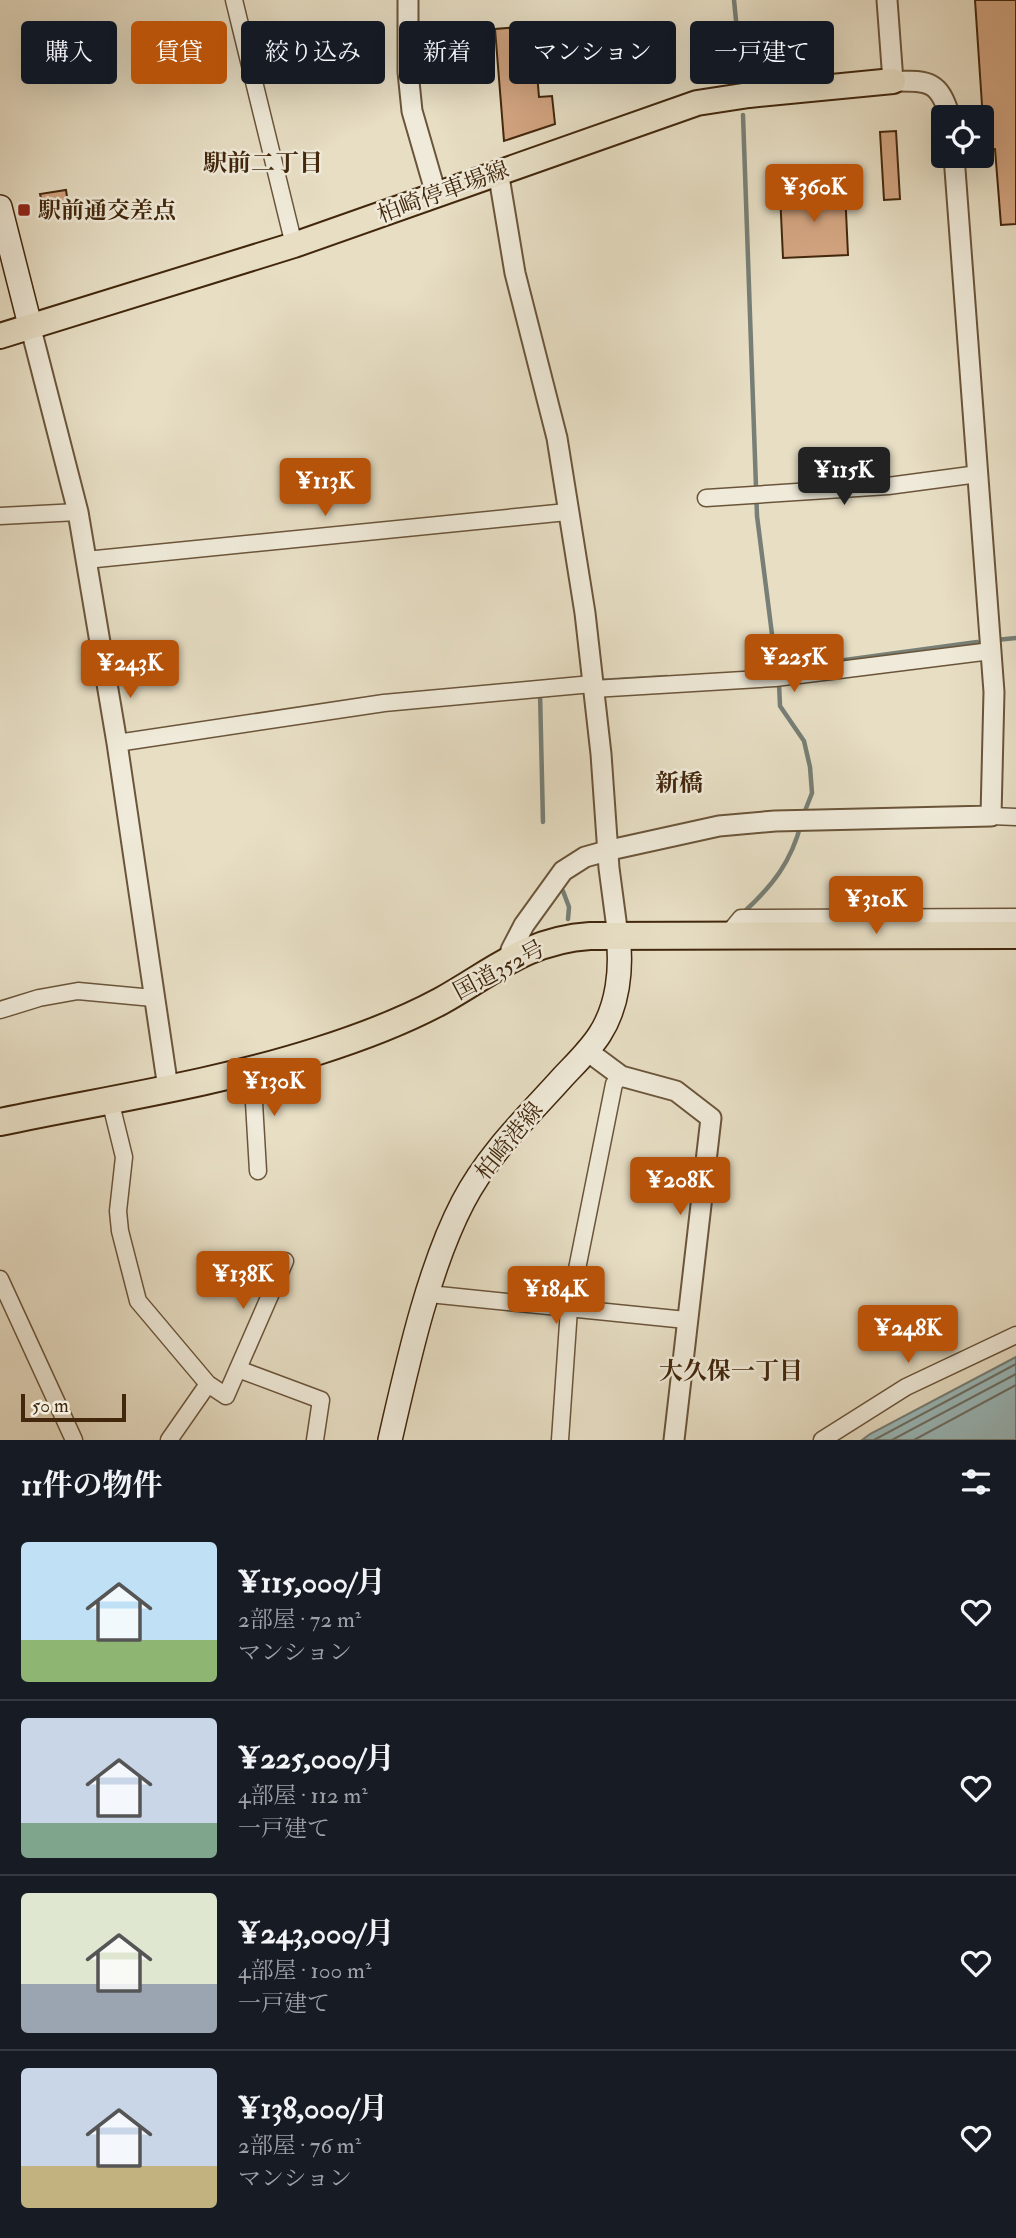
<!DOCTYPE html>
<html lang="ja">
<head>
<meta charset="utf-8">
<style>
  body { margin:0; font-family:"IM FELL Double Pica","Noto Serif JP",serif; background:#20242c; color:#f1f3f6; height:100vh; display:flex; flex-direction:column; font-size:26px; white-space:nowrap }
  * { box-sizing:border-box; margin:0 }
  p { font-size:23px; color:#9ea1a6 }
  .icon { flex:none; width:38px; height:38px; fill:none; stroke:currentColor; stroke-width:2; stroke-linecap:round; stroke-linejoin:round }
  .map { position:relative; height:1440px; overflow:hidden }
  .side { display:flex; flex-direction:column; background:#171b24; flex:1 }
  .side>* { flex:none }
  .top-card { position:absolute; left:21px; top:21px; width:975px; height:63px; display:flex; gap:14px }
  .tools { position:absolute; left:931px; top:105px; display:grid; gap:14px }
  .tools a { display:grid; place-items:center; width:63px; height:63px; border-radius:7px; background:#171b24; box-shadow:0 7px 28px #0002; font-size:35px }
  .scale { position:absolute; left:21px; bottom:18px; width:105px; box-sizing:border-box; padding-left:7px; border:4px solid #42270c; border-top:0; font-size:19px; line-height:24px; white-space:nowrap; color:#42270c; -webkit-text-stroke:5px #efead9; paint-order:stroke }
  .price { position:absolute; translate:-50% -60px; padding:0 16px; border-radius:7px; background:#b45309; color:#fff; font-size:23px; line-height:46px; filter:drop-shadow(0 2px 4px #0008) }
  .price::after { content:''; position:absolute; left:50%; top:42px; width:21px; height:16px; margin-left:-10px; background:inherit; clip-path:polygon(0 0,100% 0,50% 100%) }
  .price.selected { background:#222; color:#fff }
  ul { padding:0; list-style:none }
  li { display:flex; align-items:center; gap:21px; height:175px; padding:0 21px }
  li+li { border-top:2px solid #363941 }
  li span { display:grid; place-items:center; flex:none; width:196px; height:140px; border-radius:7px; color:#555 }
  li>.icon { margin-inline-start:auto }
  span .icon { width:84px; height:84px; fill:#fffc; stroke-width:1 }
  li b { font-size:30px }
  h2 { display:flex; justify-content:space-between; align-items:center; height:84px; padding:0 21px; font-size:30px }
  .chip { padding:0 24px; border-radius:7px; background:#171b24; box-shadow:0 7px 28px #0002; font-size:24px; line-height:63px }
  .chip.selected { background:#b45309; color:#fff }
  .map>svg:first-child { display:block }
</style>
</head>
<body>
<div class="map">
<svg width="1016" height="1440" viewBox="0 0 1016 1440">
  <rect width="100%" height="100%" fill="#e7dec4"/>
  <filter id="stains"><feTurbulence type="fractalNoise" baseFrequency=".00286" numOctaves="4"/><feColorMatrix values="0 0 0 0 .2 0 0 0 0 .09 0 0 0 0 .02 0 0 0 .5 -.17"/></filter>
  <radialGradient id="worn" r=".72"><stop offset=".6" stop-color="#630" stop-opacity="0"/><stop offset="1" stop-color="#630" stop-opacity=".3"/></radialGradient>
  <!-- water -->
  <path fill="#9ababc" stroke="#777f76" stroke-width="2" d="M1016 1357V1440H862L870 1434Z"/>
  <g fill="none" stroke-linecap="round" stroke-linejoin="round">
    <!-- shore -->
    <path stroke="#6e7064" stroke-width="2" d="M874 1440 1016 1364
      M892 1440 1016 1374
      M914 1440 1016 1385"/>
    <!-- stream -->
    <path stroke="#777f76" stroke-width="4.5" d="M734 0 741 71
      M743 115 757 516 775 658
      M996 640 1016 638
      M756 672 977 642
      M599 681 667 677
      M779 683 780 706 804 741 810 767 812 793 803 816
      M540 692 543 822
      M563 891 569 907 568 919
      M745 911C773 885 791 862 801 824"/>
  </g>
  <!-- building -->
  <path fill="#d2a480" stroke="#42270c" stroke-width="2" d="M975 0H1016V224L1001 225 995 149 985 150Z
    M533 26 539 97 552 96 555 124 504 141 495 29Z
    M896 131 900 199 884 200 880 132Z
    M66 190 68 204 43 207 40 194Z
    M845 190 848 255 783 258 780 193Z"/>
  <g fill="none" stroke-linecap="round" stroke-linejoin="round">
    <defs>
      <path id="minor" d="M234 0 294 245
        M706 498 888 486 978 474
        M0 516 78 512
        M86 560 567 512
        M593 689 775 678 991 651
        M117 743 384 703 592 684
        M991 816 1016 817
        M727 935 741 918 1016 917
        M0 1010 39 998 78 991 153 998
        M252 1068 258 1171
        M110 1100 124 1157 118 1211 120 1231 138 1301 208 1384 169 1440
        M0 1279 74 1440
        M429 1294 686 1320
        M238 1369 321 1400 315 1440
        M208 1384 226 1396 285 1261
        M560 1440 569 1309 614 1084 621 1076
        M822 1440 906 1387 1016 1335"/>
      <path id="tertiary" d="M408 0V72L412 111 436 194
        M887 0 893 81C929 81 939 80 950 117
        M498 171 515 273 557 438 585 613 601 754 609 868 618 936
        M30 325 78 512 117 743 168 1088
        M511 958V950L524 925 563 871 585 857 610 850 719 826 775 821 991 816 994 692 954 156
        M586 1050 621 1076 676 1091 711 1118 674 1440"/>
      <path id="secondary" d="M0 207 30 325
        M390 1440C407 1366 428 1269 463 1202 488 1154 526 1118 562 1078 575 1064 590 1050 600 1034 618 1006 622 969 618 936"/>
      <path id="primary" d="M0 336 294 245 697 103 749 95 893 81"/>
      <path id="trunk" d="M0 1122C105 1100 215 1084 318 1051 359 1038 402 1022 441 1001 493 972 527 940 590 936L1016 935"/>
    </defs>
    <!-- minor casing -->
    <use href="#minor" stroke="#6b553a" stroke-width="19"/>
    <!-- tertiary casing -->
    <use href="#tertiary" stroke="#6b553a" stroke-width="23"/>
    <!-- secondary casing -->
    <use href="#secondary" stroke="#42270c" stroke-width="26"/>
    <!-- primary casing -->
    <use href="#primary" stroke="#42270c" stroke-width="28"/>
    <!-- trunk casing -->
    <use href="#trunk" stroke="#42270c" stroke-width="30"/>
    <!-- minor -->
    <use href="#minor" stroke="#efead9" stroke-width="16"/>
    <!-- tertiary -->
    <use href="#tertiary" stroke="#efead9" stroke-width="19"/>
    <!-- secondary -->
    <use href="#secondary" stroke="#efead9" stroke-width="23"/>
    <!-- primary -->
    <use href="#primary" stroke="#e7dec4" stroke-width="24"/>
    <!-- trunk -->
    <use href="#trunk" stroke="#e7dec4" stroke-width="26"/>
  </g>
  <!-- markers -->
  <rect fill="#8f2418" stroke="#efead9" stroke-width="2.5" x="17" y="203" width="14" height="14" rx="3.5"/>
  <g text-anchor="middle" dominant-baseline="central" stroke-width="5" stroke-linejoin="round" paint-order="stroke">
    <!-- street labels -->
    <g font-size="23" fill="#42270c" stroke="#efead9">
      <text transform="translate(443 192) rotate(-20)">柏崎停車場線</text>
      <text transform="translate(499 970) rotate(-28)">国道352号</text>
      <text transform="translate(509 1141) rotate(-51)">柏崎港線</text>
    </g>
    <!-- poi labels -->
    <g font-size="23" font-weight="bold" fill="#42270c" stroke="#efead9" text-anchor="start">
      <text x="38" y="210">駅前通交差点</text>
    </g>
    <!-- neighbourhood labels -->
    <g font-size="24" font-weight="bold" fill="#42270c" stroke="#efead9">
      <text x="263" y="163">駅前二丁目</text>
      <text x="679" y="783">新橋</text>
      <text x="731" y="1371">大久保一丁目</text>
    </g>
  </g>
  <rect width="100%" height="100%" filter="url(#stains)"/>
  <rect width="100%" height="100%" fill="url(#worn)"/>
</svg>
<div class="tools">
<a><svg class="icon" aria-label="locate" viewBox="0 0 24 24"><circle cx="12" cy="12" r="6"/><path d="M12 2v4M12 18v4M2 12h4M18 12h4"/></svg></a>
</div>
<div class="scale">50 m</div>
<b class="price" style="left:814px;top:224px">¥360K</b>
<b class="price selected" style="left:844px;top:507px">¥115K</b>
<b class="price" style="left:325px;top:518px">¥113K</b>
<b class="price" style="left:794px;top:694px">¥225K</b>
<b class="price" style="left:130px;top:700px">¥243K</b>
<b class="price" style="left:876px;top:936px">¥310K</b>
<b class="price" style="left:274px;top:1118px">¥130K</b>
<b class="price" style="left:680px;top:1217px">¥208K</b>
<b class="price" style="left:243px;top:1311px">¥138K</b>
<b class="price" style="left:556px;top:1326px">¥184K</b>
<b class="price" style="left:908px;top:1365px">¥248K</b>
<div class="top-card">
<a class="chip">購入</a>
<a class="chip selected">賃貸</a>
<a class="chip">絞り込み</a>
<a class="chip">新着</a>
<a class="chip">マンション</a>
<a class="chip">一戸建て</a>
</div>
</div>
<section class="side">
<h2>11件の物件<svg class="icon" aria-label="filters" viewBox="0 0 24 24"><path d="M4 7h16M4 17h16"/><circle cx="9" cy="7" r="2"/><circle cx="15" cy="17" r="2"/></svg></h2>
<ul>
<li><span style="background:linear-gradient(#bfe0f5 70%,#8fb573 0)"><svg class="icon" aria-label="home" viewBox="0 0 24 24"><path d="M3 11l9-7 9 7M6 9v11h12V9"/></svg></span><div><b>¥115,000/月</b><p>2部屋 · 72 m²</p><p>マンション</p></div><svg class="icon" aria-label="heart" viewBox="0 0 24 24"><path d="M12 20l-8-8c-3-5 5-10 8-4 3-6 11-1 8 4z"/></svg></li>
<li><span style="background:linear-gradient(#c9d6e8 75%,#7fa58c 0)"><svg class="icon" aria-label="home" viewBox="0 0 24 24"><path d="M3 11l9-7 9 7M6 9v11h12V9"/></svg></span><div><b>¥225,000/月</b><p>4部屋 · 112 m²</p><p>一戸建て</p></div><svg class="icon" aria-label="heart" viewBox="0 0 24 24"><path d="M12 20l-8-8c-3-5 5-10 8-4 3-6 11-1 8 4z"/></svg></li>
<li><span style="background:linear-gradient(#dfe7d0 65%,#9aa5b1 0)"><svg class="icon" aria-label="home" viewBox="0 0 24 24"><path d="M3 11l9-7 9 7M6 9v11h12V9"/></svg></span><div><b>¥243,000/月</b><p>4部屋 · 100 m²</p><p>一戸建て</p></div><svg class="icon" aria-label="heart" viewBox="0 0 24 24"><path d="M12 20l-8-8c-3-5 5-10 8-4 3-6 11-1 8 4z"/></svg></li>
<li><span style="background:linear-gradient(#c9d6e8 70%,#c2b280 0)"><svg class="icon" aria-label="home" viewBox="0 0 24 24"><path d="M3 11l9-7 9 7M6 9v11h12V9"/></svg></span><div><b>¥138,000/月</b><p>2部屋 · 76 m²</p><p>マンション</p></div><svg class="icon" aria-label="heart" viewBox="0 0 24 24"><path d="M12 20l-8-8c-3-5 5-10 8-4 3-6 11-1 8 4z"/></svg></li>
</ul>
</section>
</body>
</html>
